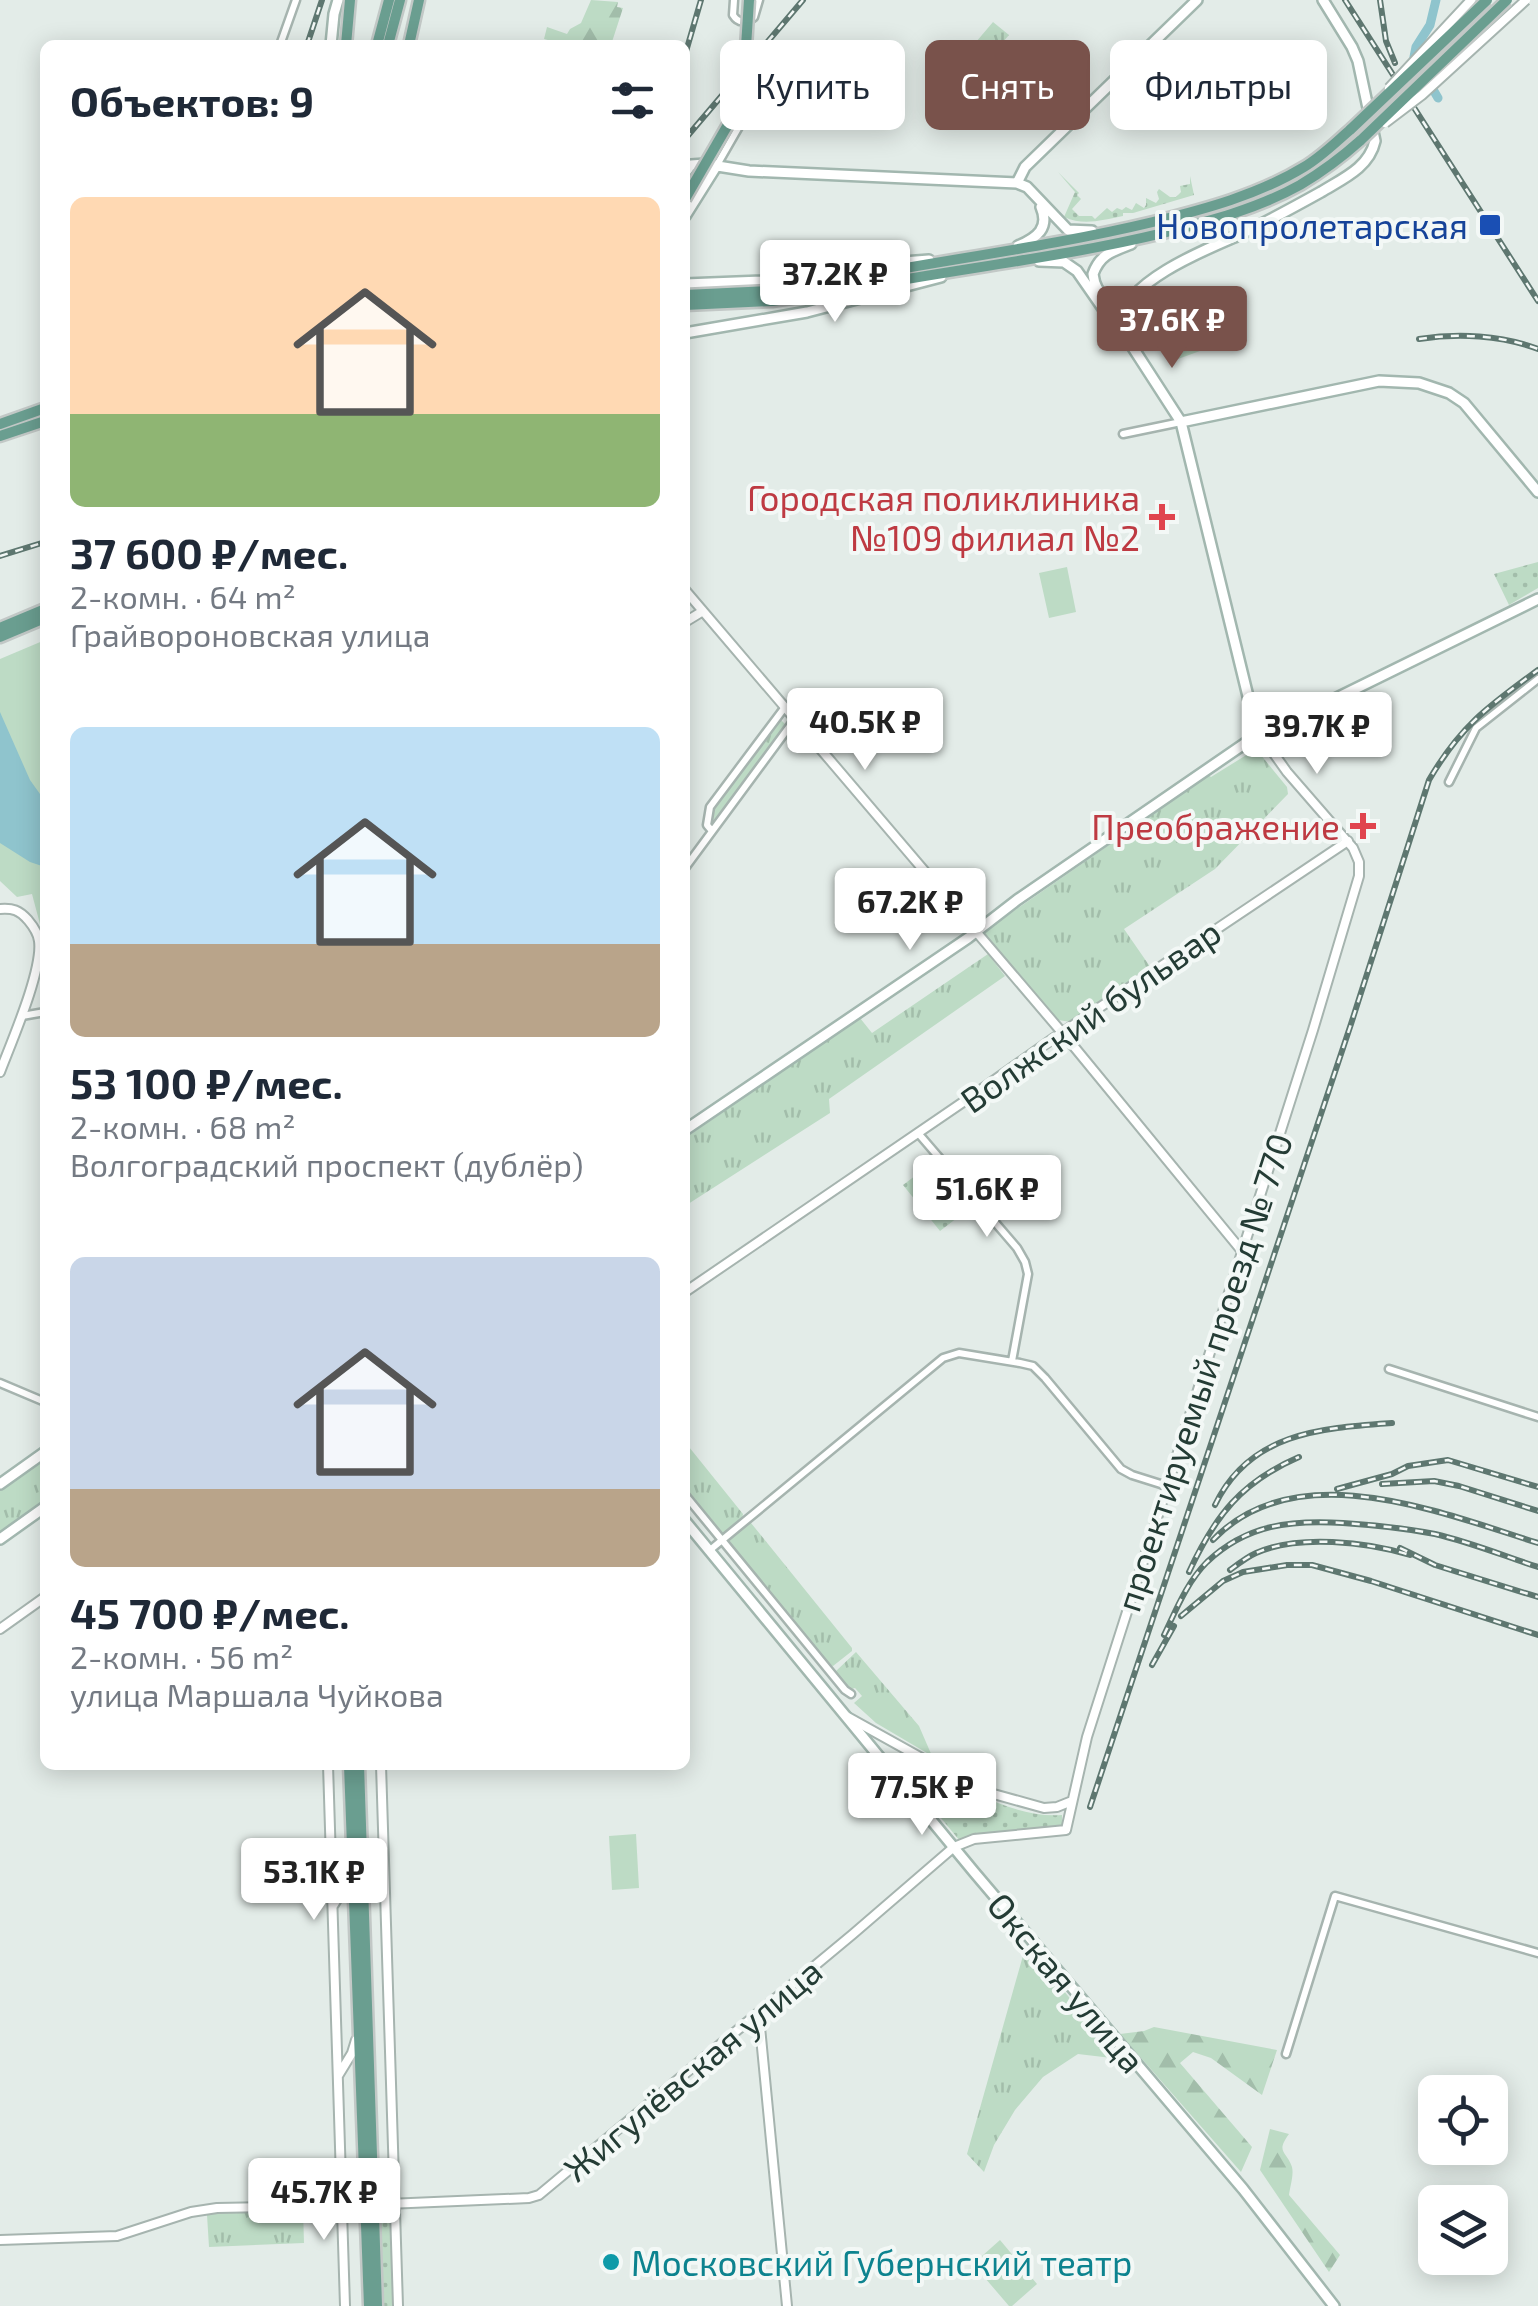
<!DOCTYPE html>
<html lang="ru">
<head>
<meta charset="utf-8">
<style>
  body { margin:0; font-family:"Exo 2",sans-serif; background:#f6f6f7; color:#1f2937; height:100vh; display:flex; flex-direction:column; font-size:38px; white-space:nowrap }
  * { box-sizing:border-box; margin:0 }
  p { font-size:32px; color:#747a83 }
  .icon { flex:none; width:55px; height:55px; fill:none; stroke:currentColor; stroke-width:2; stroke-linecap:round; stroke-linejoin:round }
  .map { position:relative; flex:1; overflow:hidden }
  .sheet { position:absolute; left:40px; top:40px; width:650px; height:1730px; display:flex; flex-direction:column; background:#fff; border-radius:15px; box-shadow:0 5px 25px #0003 }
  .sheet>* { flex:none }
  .banner { position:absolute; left:720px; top:40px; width:668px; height:90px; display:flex; gap:20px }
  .buttons { position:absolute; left:1418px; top:2075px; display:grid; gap:20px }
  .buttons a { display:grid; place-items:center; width:90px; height:90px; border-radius:15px; background:#fff; box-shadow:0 5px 25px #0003; font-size:50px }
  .price { position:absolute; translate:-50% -85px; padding:0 22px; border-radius:10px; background:#fff; color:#222; font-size:32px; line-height:65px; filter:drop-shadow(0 2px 5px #0008) }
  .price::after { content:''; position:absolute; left:50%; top:60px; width:30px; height:22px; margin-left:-15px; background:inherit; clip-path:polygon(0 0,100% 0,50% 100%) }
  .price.current { background:#79524b; color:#fff }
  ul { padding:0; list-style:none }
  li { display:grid; align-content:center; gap:20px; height:530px; padding:0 30px }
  li span { display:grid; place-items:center; height:310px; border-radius:15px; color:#555 }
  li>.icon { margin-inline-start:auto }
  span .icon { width:180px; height:180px; fill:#fffc; stroke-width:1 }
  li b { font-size:42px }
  h2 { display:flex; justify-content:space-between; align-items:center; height:120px; padding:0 30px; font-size:42px }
  .chip { padding:0 35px; border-radius:15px; background:#fff; box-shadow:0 5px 25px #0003; font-size:35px; line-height:90px }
  .chip.current { background:#79524b; color:#fff }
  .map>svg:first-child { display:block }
</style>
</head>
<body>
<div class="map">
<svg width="1538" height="2306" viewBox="0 0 1538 2306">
  <defs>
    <pattern id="grass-dots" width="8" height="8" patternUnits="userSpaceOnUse" patternTransform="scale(2.5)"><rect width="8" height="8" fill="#bddbc5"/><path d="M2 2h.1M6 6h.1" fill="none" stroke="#a2bdaa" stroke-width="1.8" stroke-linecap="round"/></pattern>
    <pattern id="forest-firs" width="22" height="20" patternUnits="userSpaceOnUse" patternTransform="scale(2.5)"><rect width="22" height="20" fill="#bddbc5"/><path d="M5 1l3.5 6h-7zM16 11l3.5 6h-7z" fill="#a2bdaa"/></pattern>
    <pattern id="park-tufts" width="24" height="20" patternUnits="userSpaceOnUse" patternTransform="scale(2.5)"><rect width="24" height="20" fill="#bddbc5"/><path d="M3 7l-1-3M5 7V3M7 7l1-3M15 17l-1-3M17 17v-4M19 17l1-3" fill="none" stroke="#a2bdaa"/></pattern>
  </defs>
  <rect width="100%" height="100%" fill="#e3ece8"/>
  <!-- grass -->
  <path fill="url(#grass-dots)" d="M1058 172 1079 193 1077 195 1081 199 1072 209 1079 216H1092L1095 219 1107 208 1112 212 1117 208 1122 210 1126 207 1132 210 1136 203 1144 208 1146 205V198L1156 203 1159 199 1157 192 1159 189 1170 197H1176L1181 192 1180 186 1190 184V176L1194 195 1133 213H1123V216C1102 220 1084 226 1064 217L1075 192Z
    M1538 562V588L1509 605 1494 574Z
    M932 1163 970 1208 940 1231 903 1185Z
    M943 1778C980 1795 1020 1818 1062 1815V1829L970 1837 960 1841 922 1795Z
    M386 2210 392 2214 395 2306H383L380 2214Z"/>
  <!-- forest -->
  <path fill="url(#forest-firs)" d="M591 0 618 2 617 7 623 8 611 45H566L544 39 547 27 567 34 570 29 581 23Z
    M1163 307 1204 315 1211 347 1178 359Z
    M1154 2027 1277 2050 1262 2095 1211 2058 1193 2052 1180 2063 1252 2147 1241 2172 1120 2034 1144 2031Z
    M1270 2129 1289 2134C1275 2153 1287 2151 1292 2167 1294 2175 1290 2187 1289 2195L1340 2255 1329 2272 1260 2170Z"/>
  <!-- park -->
  <path fill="url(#park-tufts)" d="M993 22 1009 35 963 88 948 75Z
    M779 718 786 725 712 827 710 824 712 808Z
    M1256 749 1287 787 1288 794 1215 869 1124 929 1151 968 1071 1022 1058 1020 982 933 1194 786 1200 778 1207 774 1211 777Z
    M988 954 1005 976 829 1099 830 1113 685 1206V1138L860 1018 872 1033Z
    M685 1442 743 1514 742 1519 725 1534H720L685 1491Z
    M45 1457V1501L0 1533V1489Z
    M747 1522 751 1523 852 1648V1651L833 1666 829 1665 731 1545 729 1538Z
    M856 1652 919 1726 932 1756 876 1723 854 1703 862 1696 855 1688 849 1690 835 1672Z
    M1026 1945 1120 2059 1078 2054 1043 2077 1015 2110 994 2145 984 2172 967 2154Z
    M303 2209 304 2243 209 2247 207 2215 209 2213Z"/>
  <!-- pitch -->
  <path fill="#bddbc5" d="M1067 567 1076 612 1049 618 1039 573Z
    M45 640V943L32 894 17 897 0 881V659Z
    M636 1834 639 1888 612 1890 609 1836Z
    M1000 2240 1037 2284 1012 2306H1009L973 2264Z"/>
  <!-- water -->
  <path fill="#8fc4cd" d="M0 712 30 780 45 801V867L30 862 0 843Z"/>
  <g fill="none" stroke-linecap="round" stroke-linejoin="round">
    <!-- river -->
    <path stroke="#8fc4cd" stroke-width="9" d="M1436 0 1430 25 1416 47 1414 57 1438 98"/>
    <defs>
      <path id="minor" d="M734 0 733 15C738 23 746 24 754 17L759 0
        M280 45 296 0
        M717 165 748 111 758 89
        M1123 434 1181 422
        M1449 782 1476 728 1538 679
        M712 831 707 825 710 807 785 707
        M685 868 795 719
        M22 1016 45 1012
        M918 1133 1017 1248 1025 1262 1028 1274 1012 1361
        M1389 1369 1538 1417
        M0 1383 45 1402
        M685 1495 845 1690 851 1694
        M710 1550 943 1358 959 1353 1020 1363 1033 1366 1045 1378 1121 1469 1132 1475 1167 1486
        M1286 2054 1335 1896 1538 1953"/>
      <path id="tertiary" d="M685 590 1071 1043 1241 1250
        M685 622 703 611
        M0 909C13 908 19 910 28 920 33 926 38 933 39 941 43 970 11 1043 0 1072
        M685 1292 972 1096 1054 1038 1348 841
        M0 1629 45 1597
        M846 1716 963 1781 990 1793 1044 1808 1057 1807 1072 1801
        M328 1765 345 2306
        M381 1765 398 2306
        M333 1906 352 1875
        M763 2012 760 2027 787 2306
        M338 2076 352 2053 356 2040
        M0 2240 117 2236 191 2212 217 2208 364 2205 529 2198 539 2195 853 1934 954 1847 974 1839 1066 1830 1087 1737 1313 1030 1359 876V862L1353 848 1287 772 1260 734"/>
      <path id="secondary" d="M331 45 334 14 338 0
        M685 173 691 165 705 164 749 171 1017 183 1027 187 1068 230 1092 231
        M1017 183 1025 167 1197 0
        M685 216 717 165
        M1131 244C1113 251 1100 254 1093 274 1096 298 1113 306 1134 294
        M1018 246C1037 238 1050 228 1041 207
        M1039 261 1064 262 1077 271 1111 320 1128 340 1181 422 1255 725 1260 734
        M685 284 762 281 865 265 929 260
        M685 333 807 312 941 277
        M1125 333C1124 329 1122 322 1123 318 1126 281 1209 248 1239 235 1267 222 1294 207 1321 192 1342 179 1369 168 1375 141L1358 61 1352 47 1323 0
        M1181 422 1379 381 1419 383 1449 393 1464 403 1538 492
        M685 1130 968 938 1017 900 1247 742 1538 599
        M0 1484 45 1452
        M685 1521 974 1872 1243 2189 1334 2306
        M0 1539 45 1507"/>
      <path id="primary" d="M346 45 350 0
        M377 45 389 0
        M388 45 400 0
        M409 45 419 0
        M861 276C958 258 1057 245 1153 222 1205 209 1258 195 1304 167 1321 157 1336 142 1351 129
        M862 287C962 268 1064 257 1163 233 1210 221 1257 209 1300 185 1322 172 1342 157 1361 140
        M0 424 45 408
        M0 436 45 421
        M0 628 45 609
        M0 637 45 618
        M349 1765 369 2306
        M359 1765 377 2306"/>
    </defs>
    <!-- minor casing -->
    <use href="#minor" stroke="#a6b4af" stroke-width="11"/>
    <!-- tertiary casing -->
    <use href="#tertiary" stroke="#a6b4af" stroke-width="12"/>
    <!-- secondary casing -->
    <use href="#secondary" stroke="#a2b7af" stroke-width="14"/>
    <!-- primary casing -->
    <use href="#primary" stroke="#c2c8c6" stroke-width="15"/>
    <!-- minor -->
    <use href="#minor" stroke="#fff" stroke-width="6"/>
    <!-- tertiary -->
    <use href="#tertiary" stroke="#fff" stroke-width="8"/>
    <!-- secondary -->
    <use href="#secondary" stroke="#fff" stroke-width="9"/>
    <!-- primary -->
    <use href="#primary" stroke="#6a9e90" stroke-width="10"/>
    <defs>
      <path id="rail" d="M1345 0 1538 301
        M1380 0 1386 41 1395 63
        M307 45 322 0
        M685 55 701 0
        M685 139 803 0
        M1419 339C1458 333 1501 335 1538 349
        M0 556 45 542
        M1382 1484 1434 1481 1459 1486 1538 1511
        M1337 1489 1392 1474 1408 1466 1448 1460 1538 1487
        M1215 1505C1250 1432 1322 1428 1392 1423
        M1213 1540C1296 1453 1442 1513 1538 1543
        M1400 1548 1435 1565 1538 1597
        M1230 1570C1238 1564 1247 1557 1256 1553 1298 1534 1367 1542 1410 1555
        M1189 1572C1215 1516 1241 1482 1299 1457
        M1181 1616 1223 1581 1243 1572 1287 1565H1312L1371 1581 1538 1635
        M1164 1635C1176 1610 1187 1582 1207 1562 1247 1524 1291 1520 1343 1523 1374 1525 1404 1528 1435 1534 1470 1542 1504 1556 1538 1567
        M1152 1665 1174 1626
        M1090 1807 1351 1024 1429 780C1461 725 1489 706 1538 670"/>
    </defs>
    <!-- rail casing -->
    <use href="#rail" stroke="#5e7770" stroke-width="6"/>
    <!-- rail -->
    <use href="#rail" stroke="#f3f8f6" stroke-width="2.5" stroke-dasharray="8" stroke-linecap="butt"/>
    <defs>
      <path id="tertiary-bridge" d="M1389 88 1471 0
        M1385 123 1422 95 1526 0"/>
      <path id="primary-bridge" d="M1351 129 1487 0
        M1361 140 1507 0
        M685 199 737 109 744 78 749 0
        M685 295 771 291 861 276
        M685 305 772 301 862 287"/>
    </defs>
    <!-- tertiary-bridge casing -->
    <use href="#tertiary-bridge" stroke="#a6b4af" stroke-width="12" stroke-linecap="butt"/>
    <!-- primary-bridge casing -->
    <use href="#primary-bridge" stroke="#c2c8c6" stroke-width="15" stroke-linecap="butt"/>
    <!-- tertiary-bridge -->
    <use href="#tertiary-bridge" stroke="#fff" stroke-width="8"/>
    <!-- primary-bridge -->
    <use href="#primary-bridge" stroke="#6a9e90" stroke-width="10"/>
  </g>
  <!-- markers -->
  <rect fill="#1a4fb4" stroke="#f3f8f6" stroke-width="4" x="1478" y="213" width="24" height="24" rx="5"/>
  <g fill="#e0444e" stroke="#f3f8f6" stroke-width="4">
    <path d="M1157 502h10v10h10v10h-10v10h-10v-10h-10v-10h10z"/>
    <path d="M1358 811h10v10h10v10h-10v10h-10v-10h-10v-10h10z"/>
  </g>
  <circle fill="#0f9aa8" stroke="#f3f8f6" stroke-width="4" cx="611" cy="2262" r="10"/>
  <g text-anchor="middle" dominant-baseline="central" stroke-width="8" stroke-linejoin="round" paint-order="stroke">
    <!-- transit labels -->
    <g font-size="35" fill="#164399" stroke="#f3f8f6" text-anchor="end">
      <text x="1468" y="225">Новопролетарская</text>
    </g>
    <!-- health labels -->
    <g font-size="35" fill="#be3a42" stroke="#f3f8f6" text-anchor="end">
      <text x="1140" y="497">Городская поликлиника<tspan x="1140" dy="40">№109 филиал №2</tspan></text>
      <text x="1340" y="826">Преображение</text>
    </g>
    <!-- street labels -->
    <g font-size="35" fill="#243c35" stroke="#f3f8f6">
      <text transform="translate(1090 1015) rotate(-35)">Волжский бульвар</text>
      <text transform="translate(1203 1372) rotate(-72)">проектируемый проезд № 770</text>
      <text transform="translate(1067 1982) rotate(50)">Окская улица</text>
      <text transform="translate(692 2069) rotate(-40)">Жигулёвская улица</text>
    </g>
    <!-- culture labels -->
    <g font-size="35" fill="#0d838f" stroke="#f3f8f6" text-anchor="start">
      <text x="631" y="2262">Московский Губернский театр</text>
    </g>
  </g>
</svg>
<div class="buttons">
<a><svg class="icon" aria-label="locate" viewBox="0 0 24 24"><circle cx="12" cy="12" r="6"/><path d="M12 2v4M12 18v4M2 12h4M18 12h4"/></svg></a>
<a><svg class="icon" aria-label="layers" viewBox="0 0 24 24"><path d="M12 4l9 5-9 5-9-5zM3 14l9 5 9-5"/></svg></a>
</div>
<b class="price" style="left:835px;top:325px">37.2K ₽</b>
<b class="price current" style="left:1172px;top:371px">37.6K ₽</b>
<b class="price" style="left:865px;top:773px">40.5K ₽</b>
<b class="price" style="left:1317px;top:777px">39.7K ₽</b>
<b class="price" style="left:910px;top:953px">67.2K ₽</b>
<b class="price" style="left:987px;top:1240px">51.6K ₽</b>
<b class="price" style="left:922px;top:1838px">77.5K ₽</b>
<b class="price" style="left:314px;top:1923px">53.1K ₽</b>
<b class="price" style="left:324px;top:2243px">45.7K ₽</b>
<div class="banner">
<a class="chip">Купить</a>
<a class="chip current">Снять</a>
<a class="chip">Фильтры</a>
</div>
<section class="sheet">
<h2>Объектов: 9<svg class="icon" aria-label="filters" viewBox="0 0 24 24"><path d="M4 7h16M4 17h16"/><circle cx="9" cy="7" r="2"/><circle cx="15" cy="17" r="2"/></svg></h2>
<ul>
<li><span style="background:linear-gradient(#ffd9b3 70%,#8fb573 0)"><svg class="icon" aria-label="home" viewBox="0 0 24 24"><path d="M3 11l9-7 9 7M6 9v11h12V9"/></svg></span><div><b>37 600 ₽/мес.</b><p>2-комн. · 64 m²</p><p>Грайвороновская улица</p></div></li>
<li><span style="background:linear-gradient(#bfe0f5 70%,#b9a48a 0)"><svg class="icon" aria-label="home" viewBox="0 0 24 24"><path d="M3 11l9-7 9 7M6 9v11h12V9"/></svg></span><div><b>53 100 ₽/мес.</b><p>2-комн. · 68 m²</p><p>Волгоградский проспект (дублёр)</p></div></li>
<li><span style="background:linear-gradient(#c9d6e8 75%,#b9a48a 0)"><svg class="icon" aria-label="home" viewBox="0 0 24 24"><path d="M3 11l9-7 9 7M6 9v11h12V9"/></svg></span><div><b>45 700 ₽/мес.</b><p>2-комн. · 56 m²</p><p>улица Маршала Чуйкова</p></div></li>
</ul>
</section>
</div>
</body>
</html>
